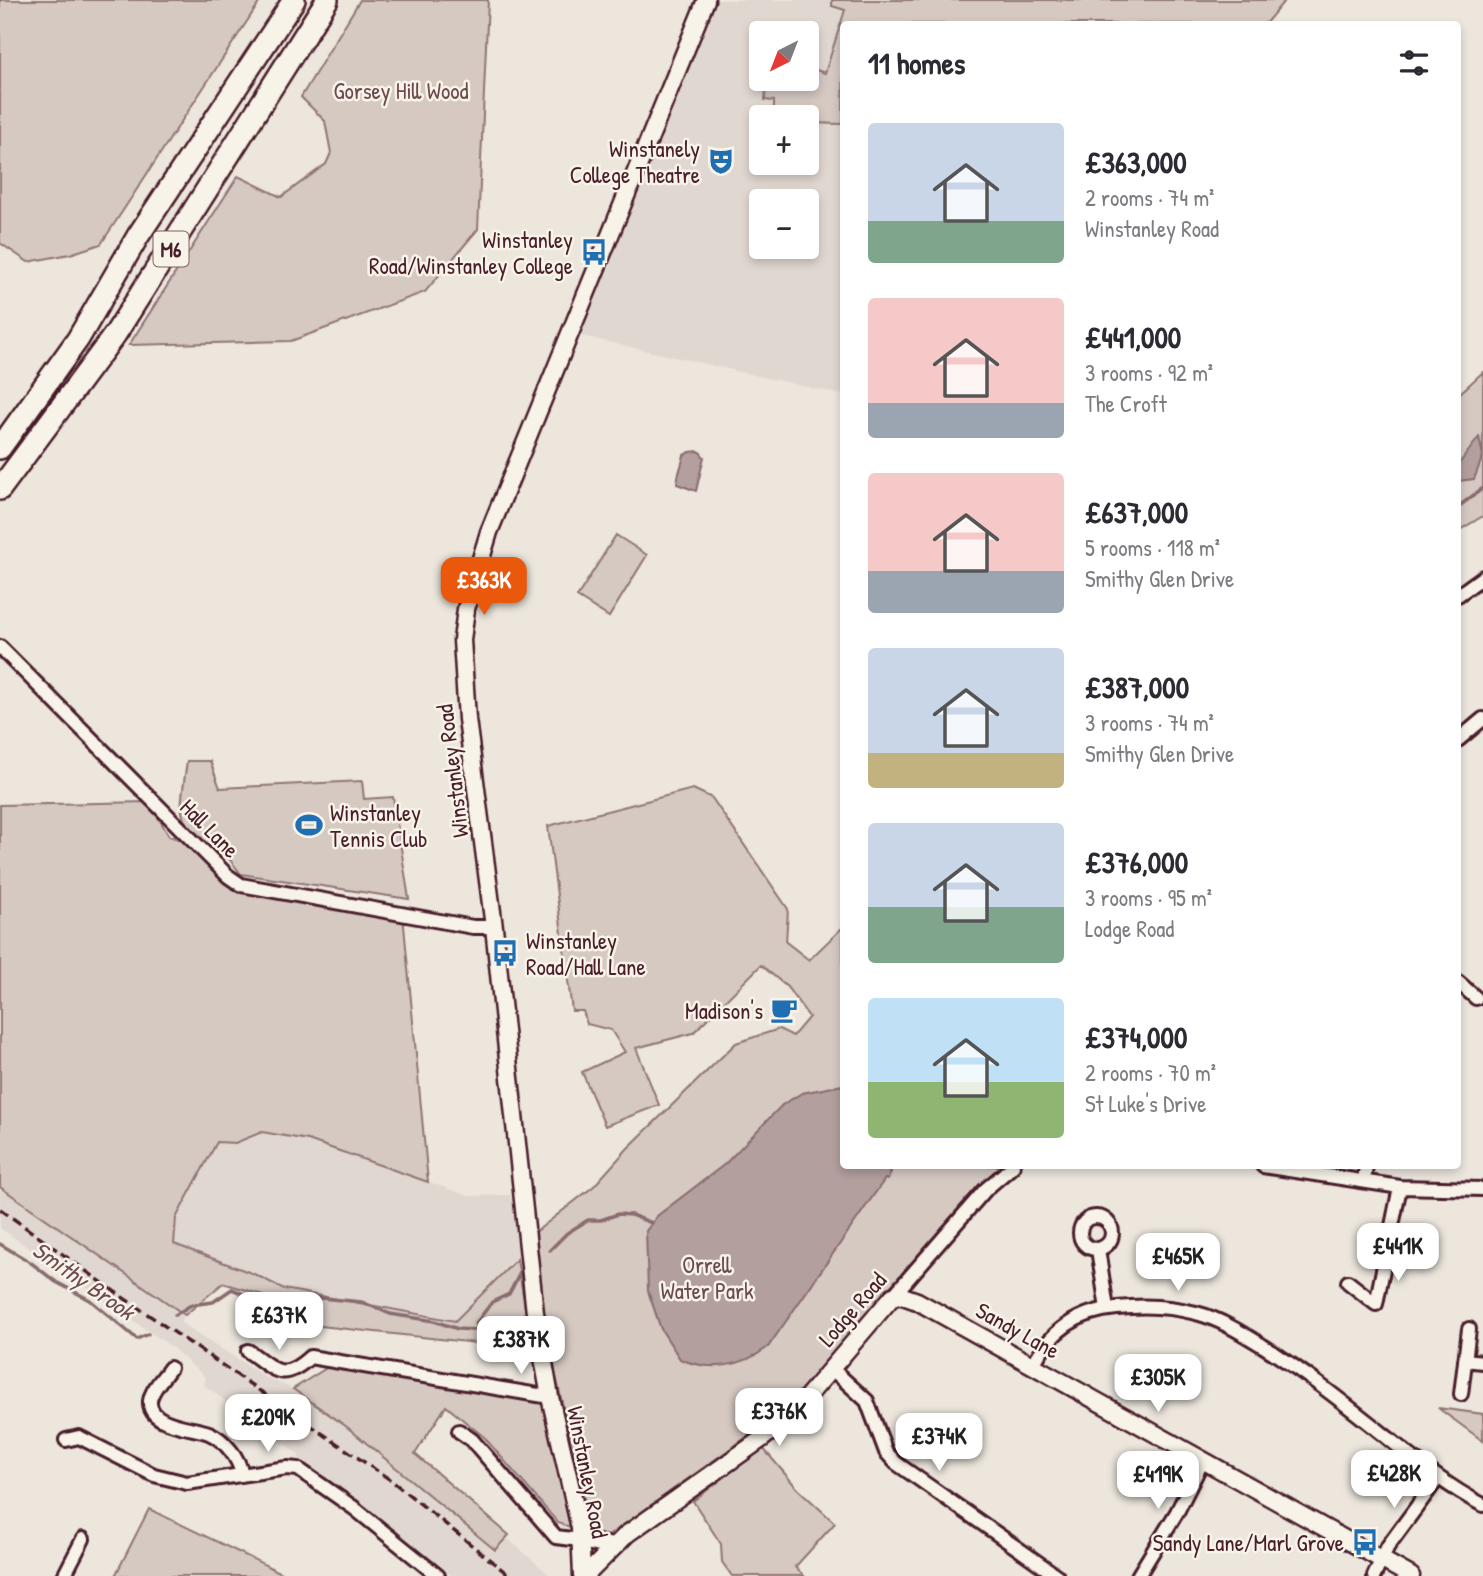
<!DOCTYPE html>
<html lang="en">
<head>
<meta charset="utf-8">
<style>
  body { margin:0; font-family:"Patrick Hand",sans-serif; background:#f2f2f3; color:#2b2b33; height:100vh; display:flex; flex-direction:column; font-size:26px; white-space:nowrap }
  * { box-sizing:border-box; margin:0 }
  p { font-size:23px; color:#7c7c81 }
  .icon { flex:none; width:38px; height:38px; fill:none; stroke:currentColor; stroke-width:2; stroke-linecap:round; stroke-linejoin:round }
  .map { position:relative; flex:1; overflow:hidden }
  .details { position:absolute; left:840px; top:21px; width:621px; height:1148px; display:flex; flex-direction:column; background:#fff; border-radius:7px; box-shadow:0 4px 10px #0003 }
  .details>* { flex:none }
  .needle { width:46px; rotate:222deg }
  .tools { position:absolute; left:749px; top:21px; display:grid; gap:14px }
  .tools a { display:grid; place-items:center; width:70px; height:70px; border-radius:7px; background:#fff; box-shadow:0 4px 10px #0003; font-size:35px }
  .price { position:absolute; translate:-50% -60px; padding:0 16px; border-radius:14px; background:#fff; color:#222; font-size:23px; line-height:46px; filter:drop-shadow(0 2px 4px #0008) }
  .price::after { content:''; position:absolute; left:50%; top:42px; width:21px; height:16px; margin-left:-10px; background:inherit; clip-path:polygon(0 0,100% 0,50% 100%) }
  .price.on { background:#ea580c; color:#fff }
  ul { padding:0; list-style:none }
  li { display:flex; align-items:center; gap:21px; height:175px; padding:0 28px }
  li span { display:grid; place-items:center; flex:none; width:196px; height:140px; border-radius:7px; color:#555 }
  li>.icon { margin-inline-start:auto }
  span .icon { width:84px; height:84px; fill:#fffc; stroke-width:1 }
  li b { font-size:30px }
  h2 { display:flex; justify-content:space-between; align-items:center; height:84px; padding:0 28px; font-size:30px }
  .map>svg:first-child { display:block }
</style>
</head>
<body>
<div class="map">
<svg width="1483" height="1576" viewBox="0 0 1483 1576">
  <rect width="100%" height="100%" fill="#ece6dd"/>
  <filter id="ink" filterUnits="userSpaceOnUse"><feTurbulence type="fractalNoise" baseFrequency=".0143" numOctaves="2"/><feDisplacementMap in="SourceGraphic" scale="14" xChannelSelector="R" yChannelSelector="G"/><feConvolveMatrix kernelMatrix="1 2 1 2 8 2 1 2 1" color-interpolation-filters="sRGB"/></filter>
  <g filter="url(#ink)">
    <!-- built -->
    <path fill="#e0d7d0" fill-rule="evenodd" d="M712 0H1285L1265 24H844L843 395 573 334ZM761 33H807V79H761ZM761 117H807V163H761ZM761 201H807V247H761Z
      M262 1131 308 1140 469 1196 511 1195 524 1247 517 1259 455 1321 284 1289 254 1274 174 1244 176 1218 216 1142 235 1143Z
      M0 1187 185 1315 180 1322 265 1377 293 1389 509 1535 507 1538 551 1576H452L300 1460 298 1454 204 1385 206 1378 173 1348 0 1228Z"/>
    <!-- green -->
    <path fill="#d5c9c2" stroke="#907476" stroke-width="2" d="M0 0H261L101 244 70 254 28 262 0 243Z
      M360 0H488L478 229 425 292 291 341 129 345 238 176 281 197 326 164 331 153 325 121 301 97Z
      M832 0H1285L1265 24H844L843 124 807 123V117H774V101L765 100 766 88 757 87V79H807V67L825 73 845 10 832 6Z
      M1483 372V516L1458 531V395Z
      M616 535 647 555 609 617 577 597Z
      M187 761H210L220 788 362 781 364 799 393 797 409 899 241 874 223 851 216 859C174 816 179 820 187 761Z
      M693 789 712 798 788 909 786 942 809 960 843 927 844 1166H1001L970 1195 792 1401 759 1428 608 1536 598 1535 591 1529 538 1298 533 1234 594 1186 628 1148 736 1043 779 1029 793 1036 809 1017 787 987 761 965 693 1033 636 1048 659 1105 605 1126 582 1072 625 1052 611 1030 587 1024 583 1011H572L548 826Z
      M149 802 169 836 190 843 242 890 403 915 428 1182 308 1140 262 1132 235 1143 217 1142 176 1218 174 1244 254 1274 284 1289 455 1321 517 1259 532 1349 311 1325 259 1294 223 1283 185 1315 0 1187V805Z
      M328 1367 542 1402 570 1527 558 1523 484 1437 446 1406 415 1454 509 1535 495 1550 347 1427 293 1389Z
      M1438 1408 1483 1414V1441Z
      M763 1448 797 1488 835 1523 795 1567 804 1576H732L722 1562 721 1544 693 1501Z
      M149 1509 288 1576H115Z"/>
    <!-- water -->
    <path fill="#b39f9d" stroke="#896c6f" stroke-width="2" d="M1479 437 1483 456 1474 479 1458 481V465Z
      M699 451 704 457 696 491 677 484C678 472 682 466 684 455L690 452Z
      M843 1085 844 1166H890L889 1171 891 1172 888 1180 885 1179 768 1347C742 1367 710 1372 680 1359L661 1329 648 1291 646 1231 657 1216 725 1164 782 1105 802 1093Z"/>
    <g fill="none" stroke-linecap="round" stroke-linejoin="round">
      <!-- stream -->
      <path stroke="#896c6f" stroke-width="3.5" d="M1458 507 1483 488
        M0 1244 30 1262 56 1282 90 1300 137 1339 148 1334
        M550 1250 567 1233 588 1220H601L618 1214 631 1215 652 1223
        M175 1315 191 1305 213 1302 232 1289C245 1294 257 1302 271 1303L286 1320 303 1326 312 1321C315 1312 315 1306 311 1297L362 1302 390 1314 434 1321 458 1329 476 1330V1323L492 1302 509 1294 523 1267"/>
      <defs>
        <path id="street" d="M1458 595 1483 577
          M0 647 228 876 241 885 473 927H494
          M1458 740 1483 719
          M1458 982 1476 998
          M1263 1166 1400 1187 1483 1189
          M1364 1181 1366 1166
          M1080 1233a16 16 0 1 1 32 0a16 16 0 1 1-32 0Z
          M1098 1249 1107 1309
          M1348 1282 1376 1304 1400 1187
          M893 1296 986 1189 1013 1166
          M248 1351C276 1370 281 1383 310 1357L550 1397
          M1465 1360 1483 1362
          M1033 1365C1050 1331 1079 1311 1117 1308 1143 1305 1170 1306 1196 1313 1220 1319 1242 1333 1263 1346 1305 1372 1344 1403 1383 1434 1415 1460 1446 1486 1483 1505
          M170 1368C164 1377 151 1390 150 1401 148 1426 194 1427 209 1433 225 1440 239 1458 242 1475
          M832 1369 867 1401 886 1452 896 1463 1057 1576
          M1461 1394 1469 1329
          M459 1431 472 1440 556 1537 580 1540
          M66 1440 79 1437 154 1475 187 1483 287 1468 298 1469 354 1508 438 1576
          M64 1576 83 1539
          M1138 1576 1177 1512 1203 1460
          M1374 1576 1388 1546 1438 1478"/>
        <path id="secondary" d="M579 1539 612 1547
          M582 1576 580 1528 550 1397 535 1313 494 927 467 719 462 640 466 609 489 532 706 0
          M585 1576 627 1534 763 1438 796 1410 893 1296H903L917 1301 1411 1576"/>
        <path id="highway" d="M0 448 78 339 138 236 294 0
          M0 489 116 333 327 0"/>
      </defs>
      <!-- street casing -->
      <use href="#street" stroke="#4a1f2b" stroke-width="18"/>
      <!-- secondary casing -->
      <use href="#secondary" stroke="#4a1f2b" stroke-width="21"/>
      <!-- highway casing -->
      <use href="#highway" stroke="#4a1f2b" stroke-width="26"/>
      <!-- street -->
      <use href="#street" stroke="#f7f3e8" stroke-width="12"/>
      <!-- secondary -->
      <use href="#secondary" stroke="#f7f3e8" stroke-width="16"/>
      <!-- highway -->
      <use href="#highway" stroke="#f7f3e8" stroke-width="21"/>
      <!-- rail -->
      <path stroke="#4a1f2b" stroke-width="3.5" stroke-dasharray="10 5" stroke-linecap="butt" d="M0 1209 118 1294 392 1481 510 1576"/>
    </g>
  </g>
  <!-- icons -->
  <defs>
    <symbol id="theatre-bare" viewBox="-9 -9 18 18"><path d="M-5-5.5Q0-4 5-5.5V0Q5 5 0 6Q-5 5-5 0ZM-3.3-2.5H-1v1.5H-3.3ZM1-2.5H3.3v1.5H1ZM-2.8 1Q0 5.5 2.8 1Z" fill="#1f6fb2" stroke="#f7f3e8" stroke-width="2.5" paint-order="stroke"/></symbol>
    <symbol id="bus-bare" viewBox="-9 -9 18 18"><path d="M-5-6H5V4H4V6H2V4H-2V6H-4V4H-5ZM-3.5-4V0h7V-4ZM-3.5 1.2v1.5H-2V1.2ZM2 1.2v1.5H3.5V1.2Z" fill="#1f6fb2" stroke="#f7f3e8" stroke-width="2.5" paint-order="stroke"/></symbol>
    <symbol id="stadium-bare" viewBox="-9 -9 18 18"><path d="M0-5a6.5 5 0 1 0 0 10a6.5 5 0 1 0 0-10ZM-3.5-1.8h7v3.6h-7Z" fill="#1f6fb2" stroke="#f7f3e8" stroke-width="2.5" paint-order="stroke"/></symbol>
    <symbol id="cafe-bare" viewBox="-9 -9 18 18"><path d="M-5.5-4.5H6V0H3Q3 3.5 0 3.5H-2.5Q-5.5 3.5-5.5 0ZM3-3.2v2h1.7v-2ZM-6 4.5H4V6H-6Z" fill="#1f6fb2" stroke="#f7f3e8" stroke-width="2.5" paint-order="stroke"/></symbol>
  </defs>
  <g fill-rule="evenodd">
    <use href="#theatre-bare" x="702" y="142" width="38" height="38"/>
    <use href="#bus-bare" x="575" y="233" width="38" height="38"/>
    <use href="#stadium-bare" x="290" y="806" width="38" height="38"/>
    <use href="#bus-bare" x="486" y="934" width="38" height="38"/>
    <use href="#cafe-bare" x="765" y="991" width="38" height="38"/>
    <use href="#bus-bare" x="1346" y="1523" width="38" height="38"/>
  </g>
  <g text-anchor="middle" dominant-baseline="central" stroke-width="5" stroke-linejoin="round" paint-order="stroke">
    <!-- shield labels -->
    <rect fill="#f7f3e8" stroke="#7e5f64" stroke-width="2" x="153.5" y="231.5" width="35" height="35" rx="5"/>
    <g font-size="21" font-weight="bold" fill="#4a1f2b">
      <text x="171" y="249">M6</text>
    </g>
    <!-- park labels -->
    <g font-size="23" fill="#6d4a51" stroke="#f7f3e8">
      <text x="401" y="90">Gorsey Hill Wood</text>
      <text x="707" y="1264">Orrell<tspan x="707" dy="26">Water Park</tspan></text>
    </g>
    <!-- poi labels -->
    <g font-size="23" fill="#4a1f2b" stroke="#f7f3e8" text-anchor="end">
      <text x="700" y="148">Winstanely<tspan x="700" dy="26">College Theatre</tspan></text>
      <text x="573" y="239">Winstanley<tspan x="573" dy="26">Road/Winstanley College</tspan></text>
      <text x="330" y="812" text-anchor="start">Winstanley<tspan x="330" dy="26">Tennis Club</tspan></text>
      <text x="526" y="940" text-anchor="start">Winstanley<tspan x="526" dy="26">Road/Hall Lane</tspan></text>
      <text x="763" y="1010">Madison's</text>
      <text x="1344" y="1542">Sandy Lane/Marl Grove</text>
    </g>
    <!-- street labels -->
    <g font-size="23" fill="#4a1f2b" stroke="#f7f3e8">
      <text transform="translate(452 771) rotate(-97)">Winstanley Road</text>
      <text transform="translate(210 828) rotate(45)">Hall Lane</text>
      <text transform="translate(852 1309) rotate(-49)">Lodge Road</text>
      <text transform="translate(1018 1330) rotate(29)">Sandy Lane</text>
      <text transform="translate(588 1472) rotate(79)">Winstanley Road</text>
    </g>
    <!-- water labels -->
    <g font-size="24" font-style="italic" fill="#6f4c53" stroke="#f7f3e8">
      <text transform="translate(84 1280) rotate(35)">Smithy Brook</text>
    </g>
  </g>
</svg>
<div class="tools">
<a><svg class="needle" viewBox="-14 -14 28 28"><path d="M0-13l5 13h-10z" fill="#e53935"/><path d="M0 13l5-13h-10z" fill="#7c7c81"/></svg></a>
<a>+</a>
<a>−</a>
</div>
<b class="price on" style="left:484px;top:617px">£363K</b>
<b class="price" style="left:1398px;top:1283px">£441K</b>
<b class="price" style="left:1178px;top:1293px">£465K</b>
<b class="price" style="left:279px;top:1352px">£637K</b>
<b class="price" style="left:521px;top:1376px">£387K</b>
<b class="price" style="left:1158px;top:1414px">£305K</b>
<b class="price" style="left:779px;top:1448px">£376K</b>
<b class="price" style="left:268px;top:1454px">£209K</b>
<b class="price" style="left:939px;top:1473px">£374K</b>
<b class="price" style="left:1394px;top:1510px">£428K</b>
<b class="price" style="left:1158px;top:1511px">£419K</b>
<section class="details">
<h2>11 homes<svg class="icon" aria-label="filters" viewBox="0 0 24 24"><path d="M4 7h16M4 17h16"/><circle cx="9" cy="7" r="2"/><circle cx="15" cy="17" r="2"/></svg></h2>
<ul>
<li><span style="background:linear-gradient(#c9d6e8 70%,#7fa58c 0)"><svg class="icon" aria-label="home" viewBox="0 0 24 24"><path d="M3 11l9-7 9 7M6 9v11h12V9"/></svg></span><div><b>£363,000</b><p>2 rooms · 74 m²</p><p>Winstanley Road</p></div></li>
<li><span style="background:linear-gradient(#f6c9c9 75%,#9aa5b1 0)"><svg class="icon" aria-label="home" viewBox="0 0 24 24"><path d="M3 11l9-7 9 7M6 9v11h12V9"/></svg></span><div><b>£441,000</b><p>3 rooms · 92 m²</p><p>The Croft</p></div></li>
<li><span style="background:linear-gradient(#f6c9c9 70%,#9aa5b1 0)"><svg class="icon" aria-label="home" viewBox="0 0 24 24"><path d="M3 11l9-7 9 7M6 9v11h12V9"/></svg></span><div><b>£637,000</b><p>5 rooms · 118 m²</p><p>Smithy Glen Drive</p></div></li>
<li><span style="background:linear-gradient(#c9d6e8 75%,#c2b280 0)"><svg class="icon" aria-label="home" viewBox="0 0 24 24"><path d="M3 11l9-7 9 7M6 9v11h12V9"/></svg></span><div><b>£387,000</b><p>3 rooms · 74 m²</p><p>Smithy Glen Drive</p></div></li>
<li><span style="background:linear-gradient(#c9d6e8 60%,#7fa58c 0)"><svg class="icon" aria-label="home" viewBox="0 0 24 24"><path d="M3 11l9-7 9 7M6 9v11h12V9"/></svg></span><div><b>£376,000</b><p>3 rooms · 95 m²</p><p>Lodge Road</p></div></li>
<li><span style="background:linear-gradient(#bfe0f5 60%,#8fb573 0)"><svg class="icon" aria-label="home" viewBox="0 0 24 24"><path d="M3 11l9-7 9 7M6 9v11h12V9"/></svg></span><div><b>£374,000</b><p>2 rooms · 70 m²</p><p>St Luke's Drive</p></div></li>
</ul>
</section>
</div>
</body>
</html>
